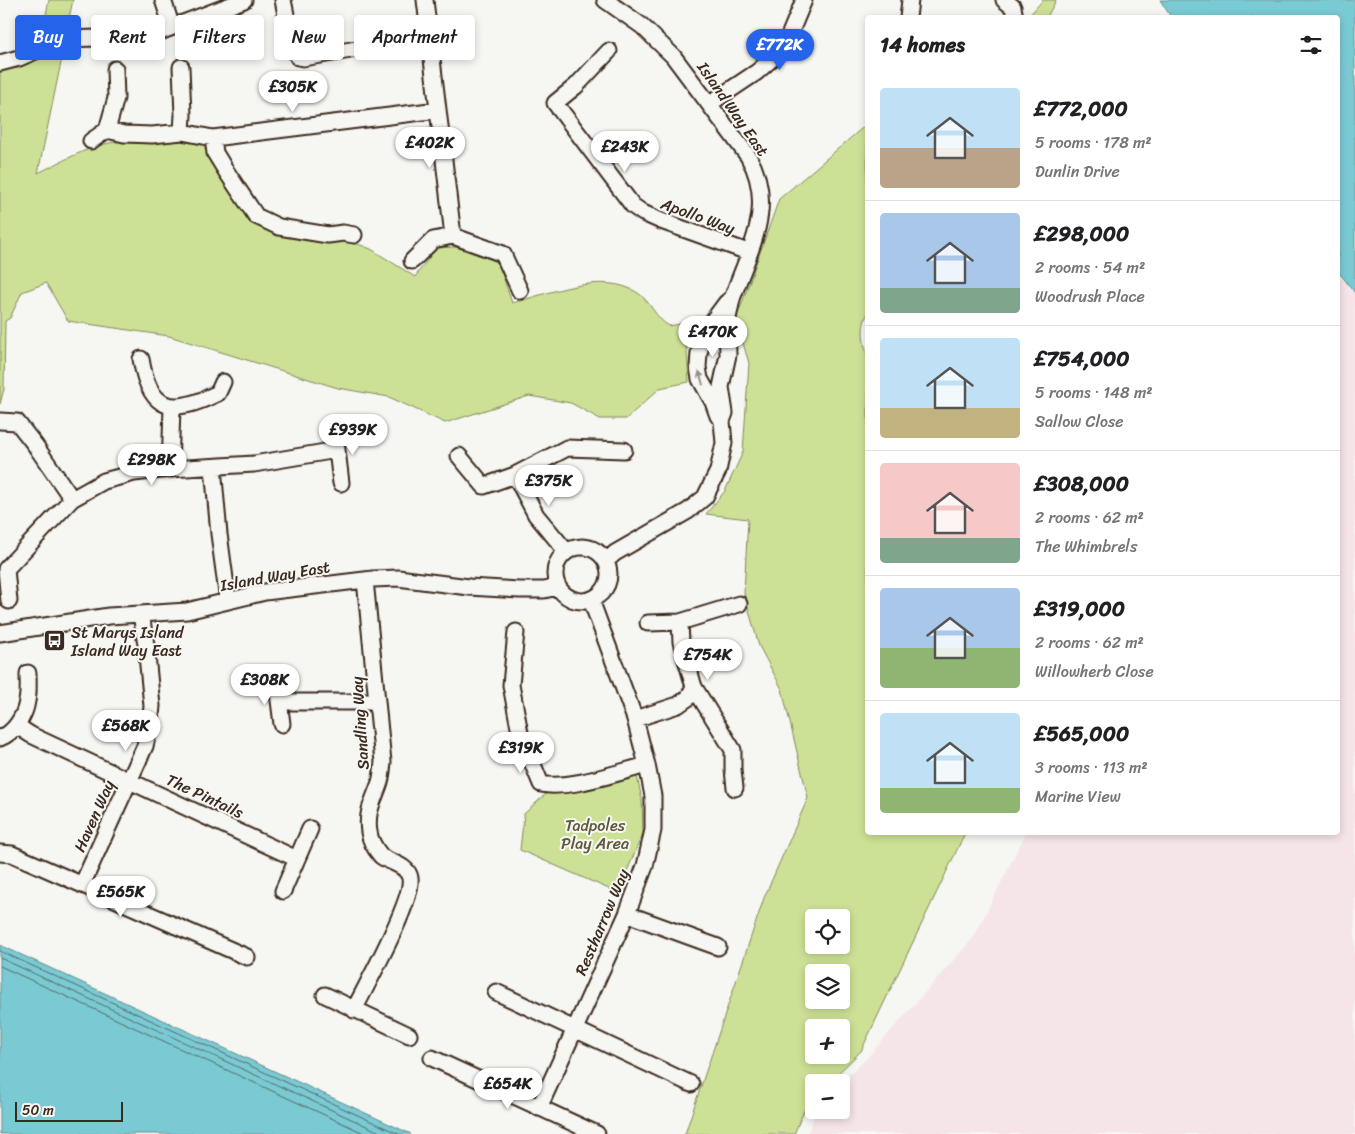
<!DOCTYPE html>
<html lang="en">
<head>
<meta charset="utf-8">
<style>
  body { margin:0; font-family:Sriracha,sans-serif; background:#f2f2f2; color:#202124; height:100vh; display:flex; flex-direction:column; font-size:19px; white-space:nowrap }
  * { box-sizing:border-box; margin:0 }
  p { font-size:16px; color:#757577 }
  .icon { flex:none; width:28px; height:28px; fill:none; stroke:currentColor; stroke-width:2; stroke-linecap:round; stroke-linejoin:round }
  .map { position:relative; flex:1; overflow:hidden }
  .details { position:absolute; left:865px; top:15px; width:475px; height:820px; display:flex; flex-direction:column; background:#fff; border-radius:5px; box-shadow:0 2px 8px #0003 }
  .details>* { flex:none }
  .banner { position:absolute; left:15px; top:15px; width:475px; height:45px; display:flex; gap:10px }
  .fabs { position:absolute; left:805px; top:909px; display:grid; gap:10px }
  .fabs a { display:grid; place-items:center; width:45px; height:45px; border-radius:5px; background:#fff; box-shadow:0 2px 8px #0003; font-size:25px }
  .scale { position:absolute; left:15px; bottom:12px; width:108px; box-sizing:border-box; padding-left:5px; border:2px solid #3b2a1e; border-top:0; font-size:14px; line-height:18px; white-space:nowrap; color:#3b2a1e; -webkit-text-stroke:4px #f6f6f2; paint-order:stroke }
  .price { position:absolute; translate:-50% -42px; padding:0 11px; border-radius:18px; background:#fff; color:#222; font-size:16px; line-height:32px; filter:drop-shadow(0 1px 2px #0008) }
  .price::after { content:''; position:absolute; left:50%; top:30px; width:15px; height:11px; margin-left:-8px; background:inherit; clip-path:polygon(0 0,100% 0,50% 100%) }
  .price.active { background:#2563eb; color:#fff }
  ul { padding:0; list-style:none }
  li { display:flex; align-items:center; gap:15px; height:125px; padding:0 15px }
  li+li { border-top:1px solid #e0e0e0 }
  li span { display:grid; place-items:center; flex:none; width:140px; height:100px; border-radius:5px; color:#555 }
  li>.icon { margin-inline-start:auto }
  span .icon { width:60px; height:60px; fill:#fffc; stroke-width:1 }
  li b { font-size:21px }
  h2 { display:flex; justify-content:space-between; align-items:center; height:60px; padding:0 15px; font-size:21px }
  .chip { padding:0 18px; border-radius:5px; background:#fff; box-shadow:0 2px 8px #0003; font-size:18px; line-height:45px }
  .chip.active { background:#2563eb; color:#fff }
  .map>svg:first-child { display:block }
</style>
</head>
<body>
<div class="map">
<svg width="1355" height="1134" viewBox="0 0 1355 1134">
  <rect width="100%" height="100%" fill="#f6f6f2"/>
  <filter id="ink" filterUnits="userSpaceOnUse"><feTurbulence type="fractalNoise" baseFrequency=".02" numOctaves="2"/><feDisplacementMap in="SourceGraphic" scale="10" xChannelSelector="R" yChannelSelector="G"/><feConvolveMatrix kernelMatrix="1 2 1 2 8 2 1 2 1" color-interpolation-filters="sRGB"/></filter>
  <g filter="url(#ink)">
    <!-- built -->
    <path fill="#f6e5e8" d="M1338 274 1355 294V1134H807L817 1110H841V1083L867 1058 974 937 1026 833 1338 832Z"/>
    <!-- green -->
    <path fill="#cce196" stroke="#84865a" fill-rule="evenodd" d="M49 0H73L67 27 42 33Z
      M1043 0H1056L1047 17H1028Z
      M64 48 38 173C61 162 85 148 109 143 143 137 176 139 209 146L252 221 350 241 371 249 415 277 436 248 456 247 498 262 512 303C548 294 603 270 638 293 651 302 655 318 669 326L685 323 689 382 660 388 626 419H600L571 403 529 396 445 423 389 397 338 388 169 336 68 321 46 283 22 292 10 318 5 321 4 389 0 404V71L18 68Z
      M867 124 868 313C860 327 863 342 868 357V832L965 833 861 1051 829 1082H814V1097L807 1104 794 1134H685L764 898 808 798 782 689 759 646 744 593 748 519 706 514 725 491 743 452 749 363 736 320 779 199ZM814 918H841V945H814ZM814 972H841V1000H814ZM814 1028H841V1055H814Z
      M637 776 642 800 643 833 618 893 520 850 524 814 548 792 583 791Z"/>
    <!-- water -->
    <path fill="#7acad4" stroke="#618a8b" d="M1160 0H1355V293L1341 275H1338V18L1171 17Z
      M0 945 411 1134H0Z"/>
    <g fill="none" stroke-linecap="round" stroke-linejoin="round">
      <!-- shore -->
      <path stroke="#546a67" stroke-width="1" d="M0 951 399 1134
        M0 958 384 1134
        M0 966 366 1134"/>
      <defs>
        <path id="minor" d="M163 0 172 27
          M283 0 292 44 298 57 303 58 363 48
          M425 0 453 236 503 254 520 291
          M605 0 642 26 673 56 748 156C777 206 749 250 732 299L727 323 728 355 721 387 725 413 722 421 724 443 718 471 705 497 688 511 615 553 606 561
          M1004 0 1013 7 1015 18
          M908 18 910 0
          M609 51 576 86 555 103 633 206 643 213 661 221 748 252
          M0 63 19 58 63 39 133 37 157 33 244 0
          M181 67 183 115 182 132
          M709 104 757 72 784 48 804 0
          M107 130 124 134 152 135 182 132 213 138 438 110
          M213 138 215 153 226 171 256 216 279 227 328 235 343 233 354 235
          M91 141 107 130 116 98 115 69
          M412 261 433 240 453 236
          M141 359C150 413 173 415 218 393L223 382
          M718 416 713 402 700 379 698 367 699 353 705 331 726 303 731 299
          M0 421 17 422 35 445 72 499
          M335 433 341 483
          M459 456 484 486 515 475 567 448 624 450
          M213 467 219 534 228 601
          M170 469 172 407
          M515 475 536 515 566 551
          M555 574a27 27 0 1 1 54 0a27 27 0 1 1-54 0Z
          M9 601 6 569 72 499 104 481 134 473 170 469 254 464 337 450
          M680 622 739 604
          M648 623 680 622 681 642 694 687 733 750V770L735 788
          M516 632 511 685 520 733 541 784C569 790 619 772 647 765
          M0 633 109 616 187 611 265 592 373 579 398 578 469 587 519 590H544L558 587
          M277 685 282 724
          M279 702H377
          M635 719 678 705 688 698 694 687
          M17 726 31 735 297 859
          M0 738C14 733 25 716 27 701 29 692 28 682 28 673
          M0 853 12 854 247 957
          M82 885 145 746 150 725 152 706 146 645 141 614
          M283 891 310 829
          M627 914 718 947
          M496 992 691 1084
          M325 995 409 1035
          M354 1010C366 986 414 900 410 878 408 865 390 863 381 856 376 850 370 840 369 832 366 812 373 802 379 785 382 778 382 770 383 762L365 580
          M432 1058 597 1134
          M539 1108 627 914 645 866 653 830V796L647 765 635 719 591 600"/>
      </defs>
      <!-- minor casing -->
      <use href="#minor" stroke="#3b2a1e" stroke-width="19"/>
      <!-- minor -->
      <use href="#minor" stroke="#f6f6f2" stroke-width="15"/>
    </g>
    <!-- one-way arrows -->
    <defs><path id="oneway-solid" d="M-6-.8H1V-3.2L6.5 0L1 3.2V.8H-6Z" transform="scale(1.25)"/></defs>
    <use fill="#989088" href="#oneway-solid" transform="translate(701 378) rotate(-106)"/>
  </g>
  <!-- icons -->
  <defs>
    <symbol id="bus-square" viewBox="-11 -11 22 22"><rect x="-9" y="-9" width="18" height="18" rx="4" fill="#3b2a1e" stroke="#f6f6f2"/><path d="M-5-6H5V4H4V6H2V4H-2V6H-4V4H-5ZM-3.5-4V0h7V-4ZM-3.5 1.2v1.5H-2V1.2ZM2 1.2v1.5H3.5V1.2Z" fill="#fff"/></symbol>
  </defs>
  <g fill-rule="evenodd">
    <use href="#bus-square" x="42" y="628" width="25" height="25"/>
  </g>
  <g text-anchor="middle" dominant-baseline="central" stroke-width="4" stroke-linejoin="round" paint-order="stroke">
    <!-- street labels -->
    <g font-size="16" fill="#3b2a1e" stroke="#f6f6f2">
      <text transform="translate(733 109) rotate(55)">Island Way East</text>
      <text transform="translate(698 216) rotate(20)">Apollo Way</text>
      <text transform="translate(275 576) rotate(-10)">Island Way East</text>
      <text transform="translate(360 723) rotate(-94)">Sandling Way</text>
      <text transform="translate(205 796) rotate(25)">The Pintails</text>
      <text transform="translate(94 816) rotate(-66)">Haven Way</text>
      <text transform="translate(602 922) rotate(-67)">Restharrow Way</text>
    </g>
    <!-- poi labels -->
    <g font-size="16" fill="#3b2a1e" stroke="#f6f6f2" text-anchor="start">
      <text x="71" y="632">St Marys Island<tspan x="71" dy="18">Island Way East</tspan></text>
    </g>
    <!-- park labels -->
    <g font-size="16" fill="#5f583c" stroke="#f6f6f2">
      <text x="595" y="825">Tadpoles<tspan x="595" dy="18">Play Area</tspan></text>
    </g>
  </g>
</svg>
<div class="fabs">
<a><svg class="icon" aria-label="locate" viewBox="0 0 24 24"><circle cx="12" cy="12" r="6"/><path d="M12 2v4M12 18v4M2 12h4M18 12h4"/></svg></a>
<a><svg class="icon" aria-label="layers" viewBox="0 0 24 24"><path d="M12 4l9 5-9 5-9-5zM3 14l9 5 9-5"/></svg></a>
<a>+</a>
<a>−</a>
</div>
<div class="scale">50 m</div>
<b class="price active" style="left:780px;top:71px">£772K</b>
<b class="price" style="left:293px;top:113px">£305K</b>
<b class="price" style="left:430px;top:169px">£402K</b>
<b class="price" style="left:625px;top:173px">£243K</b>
<b class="price" style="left:713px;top:358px">£470K</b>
<b class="price" style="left:353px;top:456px">£939K</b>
<b class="price" style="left:152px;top:486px">£298K</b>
<b class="price" style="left:549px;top:507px">£375K</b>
<b class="price" style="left:708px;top:681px">£754K</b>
<b class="price" style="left:265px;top:706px">£308K</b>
<b class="price" style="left:126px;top:752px">£568K</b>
<b class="price" style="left:521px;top:774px">£319K</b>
<b class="price" style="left:121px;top:918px">£565K</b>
<b class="price" style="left:508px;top:1110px">£654K</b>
<div class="banner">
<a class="chip active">Buy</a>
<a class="chip">Rent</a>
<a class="chip">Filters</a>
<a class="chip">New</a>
<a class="chip">Apartment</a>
</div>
<section class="details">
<h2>14 homes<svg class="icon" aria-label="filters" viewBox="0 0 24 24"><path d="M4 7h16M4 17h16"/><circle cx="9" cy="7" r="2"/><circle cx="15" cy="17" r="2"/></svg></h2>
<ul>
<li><span style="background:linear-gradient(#bfe0f5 60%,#b9a48a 0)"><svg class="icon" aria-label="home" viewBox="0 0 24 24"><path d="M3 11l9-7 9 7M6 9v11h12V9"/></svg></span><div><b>£772,000</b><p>5 rooms · 178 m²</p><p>Dunlin Drive</p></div></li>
<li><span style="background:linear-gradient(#a9c7e8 75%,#7fa58c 0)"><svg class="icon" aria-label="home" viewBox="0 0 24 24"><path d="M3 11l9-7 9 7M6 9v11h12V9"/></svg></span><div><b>£298,000</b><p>2 rooms · 54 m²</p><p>Woodrush Place</p></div></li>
<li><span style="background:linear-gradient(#bfe0f5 70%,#c2b280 0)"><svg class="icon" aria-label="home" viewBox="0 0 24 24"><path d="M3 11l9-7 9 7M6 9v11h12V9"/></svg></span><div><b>£754,000</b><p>5 rooms · 148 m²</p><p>Sallow Close</p></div></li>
<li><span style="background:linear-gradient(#f6c9c9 75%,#7fa58c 0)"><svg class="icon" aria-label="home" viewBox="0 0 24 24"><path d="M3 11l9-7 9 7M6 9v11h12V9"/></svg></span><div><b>£308,000</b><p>2 rooms · 62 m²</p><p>The Whimbrels</p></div></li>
<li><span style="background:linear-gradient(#a9c7e8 60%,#8fb573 0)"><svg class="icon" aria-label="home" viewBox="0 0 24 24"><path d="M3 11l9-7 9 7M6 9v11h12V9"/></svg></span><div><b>£319,000</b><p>2 rooms · 62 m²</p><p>Willowherb Close</p></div></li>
<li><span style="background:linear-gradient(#bfe0f5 75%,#8fb573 0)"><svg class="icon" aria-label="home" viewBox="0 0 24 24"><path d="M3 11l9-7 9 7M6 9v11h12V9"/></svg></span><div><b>£565,000</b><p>3 rooms · 113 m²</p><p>Marine View</p></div></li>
</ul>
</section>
</div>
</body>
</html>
